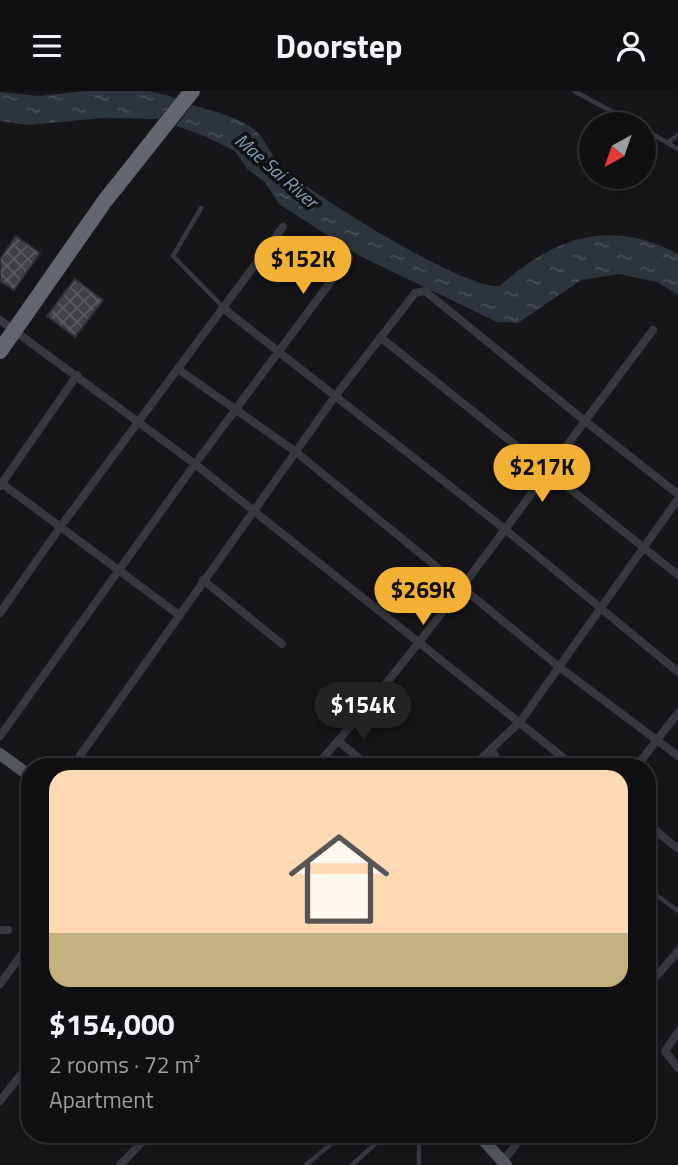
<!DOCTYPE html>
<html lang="en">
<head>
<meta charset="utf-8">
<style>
  body { margin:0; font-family:"Titillium Web",sans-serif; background:#1e1e20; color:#f1f3f6; height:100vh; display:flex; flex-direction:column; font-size:26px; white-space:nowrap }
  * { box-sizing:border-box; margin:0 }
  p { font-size:23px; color:#9c9d9f }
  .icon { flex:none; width:38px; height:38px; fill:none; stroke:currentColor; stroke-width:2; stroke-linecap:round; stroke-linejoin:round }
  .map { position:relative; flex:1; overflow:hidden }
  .sheet { position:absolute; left:21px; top:667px; width:635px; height:385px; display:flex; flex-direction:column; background:#101012; border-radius:28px; box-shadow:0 4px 10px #0003,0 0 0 2px #303032 }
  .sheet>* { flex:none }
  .needle { width:46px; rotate:220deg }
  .tools { position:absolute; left:579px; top:21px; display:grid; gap:14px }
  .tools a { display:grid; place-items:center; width:77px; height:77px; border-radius:50%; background:#101012; box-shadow:0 4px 10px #0003,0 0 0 2px #303032; font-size:35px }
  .price { position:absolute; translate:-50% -60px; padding:0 16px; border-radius:24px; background:#f2b134; color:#111; font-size:23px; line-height:46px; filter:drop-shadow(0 2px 4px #0008) }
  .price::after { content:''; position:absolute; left:50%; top:42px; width:21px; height:16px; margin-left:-10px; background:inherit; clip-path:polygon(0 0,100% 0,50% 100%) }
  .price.on { background:#222; color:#fff }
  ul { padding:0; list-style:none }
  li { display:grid; align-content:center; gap:14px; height:371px; padding:0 28px }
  li span { display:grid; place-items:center; height:217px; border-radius:21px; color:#555 }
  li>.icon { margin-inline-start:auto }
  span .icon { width:126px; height:126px; fill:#fffc; stroke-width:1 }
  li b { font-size:30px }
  header { display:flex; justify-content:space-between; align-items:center; height:91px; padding:0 28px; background:#101012; font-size:32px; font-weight:700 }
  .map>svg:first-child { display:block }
</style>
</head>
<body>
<header><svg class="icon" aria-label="menu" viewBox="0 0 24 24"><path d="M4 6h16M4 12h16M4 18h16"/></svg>Doorstep<svg class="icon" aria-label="person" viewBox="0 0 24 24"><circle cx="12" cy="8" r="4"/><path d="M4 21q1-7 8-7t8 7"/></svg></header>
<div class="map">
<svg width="678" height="1074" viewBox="0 0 678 1074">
  <defs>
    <pattern id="water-ripples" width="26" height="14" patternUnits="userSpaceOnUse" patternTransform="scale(1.75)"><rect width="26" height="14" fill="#2c353c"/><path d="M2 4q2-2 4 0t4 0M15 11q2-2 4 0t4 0" fill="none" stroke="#485056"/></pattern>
    <pattern id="building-cross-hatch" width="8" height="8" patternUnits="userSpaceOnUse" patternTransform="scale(1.75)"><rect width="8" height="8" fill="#404145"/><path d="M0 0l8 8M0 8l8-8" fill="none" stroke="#595a5e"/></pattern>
  </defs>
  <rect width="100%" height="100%" fill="#161618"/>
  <!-- water -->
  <path fill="url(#water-ripples)" d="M85 0H150L176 7 159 28 102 27 29 34 0 30V1L38 5Z
    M192 14C213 20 234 25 252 37 266 47 270 64 281 75 309 102 466 200 500 195 554 146 610 127 678 163V204L657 191 619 183 581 189 518 232 497 231 358 164 279 113 265 91 247 78 235 60 202 44 176 35Z"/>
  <!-- building -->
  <path fill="url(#building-cross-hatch)" stroke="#303034" stroke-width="2" d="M16 145 40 162 14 199 0 190V168Z
    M75 188 103 209 75 246 47 225Z"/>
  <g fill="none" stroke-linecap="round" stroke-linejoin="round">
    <!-- lane -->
    <path stroke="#37383d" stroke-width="4.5" d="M574 0 635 33
      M644 38 678 58
      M668 51 678 44
      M201 117 173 165 223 216
      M656 804 678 820
      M419 1043V1074
      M306 1074 343 1043
      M352 1074 386 1043"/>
    <!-- street -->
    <path stroke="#37383d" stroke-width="8" d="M223 217 506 439 678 581
      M0 229 195 373 575 676
      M653 239 585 330 678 403
      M380 246 678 484
      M178 278 296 361 558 575 678 665
      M0 391 179 524
      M0 395 77 284
      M203 489 282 553
      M0 522 61 435 283 136
      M0 645 195 373 349 166
      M338 650 370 676
      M72 676 336 304 415 202 425 200 585 330C499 447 412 567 315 676
      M473 676 491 658
      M502 676 491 658 520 631 678 408
      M636 676 678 622
      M648 733 678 758
      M0 839H8
      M0 893 30 852
      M648 895 678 860
      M678 941 665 960 678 977
      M0 1010 30 972
      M503 1070 524 1043
      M120 1074 150 1043"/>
    <!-- primary -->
    <path stroke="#53555c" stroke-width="12" d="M0 663 30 685
      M478 1043 506 1074"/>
    <!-- highway -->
    <path stroke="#63666e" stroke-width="16" d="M0 260 104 111 192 0"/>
  </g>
  <g text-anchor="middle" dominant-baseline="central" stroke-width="7" stroke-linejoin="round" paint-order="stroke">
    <!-- water labels -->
    <g font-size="19" font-style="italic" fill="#7f9bb3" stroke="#111113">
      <text transform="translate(277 79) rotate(41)">Mae Sai River</text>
    </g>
  </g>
</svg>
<div class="tools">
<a><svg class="needle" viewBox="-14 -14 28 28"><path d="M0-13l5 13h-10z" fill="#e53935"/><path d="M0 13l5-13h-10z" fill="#9c9d9f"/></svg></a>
</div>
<b class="price" style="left:303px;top:205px">$152K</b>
<b class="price" style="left:542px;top:413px">$217K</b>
<b class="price" style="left:423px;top:536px">$269K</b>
<b class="price on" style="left:363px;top:651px">$154K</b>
<section class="sheet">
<ul>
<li><span style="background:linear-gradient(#ffd9b3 75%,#c2b280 0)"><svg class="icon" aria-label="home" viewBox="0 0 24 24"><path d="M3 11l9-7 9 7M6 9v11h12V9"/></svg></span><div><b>$154,000</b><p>2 rooms · 72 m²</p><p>Apartment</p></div></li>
</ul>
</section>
</div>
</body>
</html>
